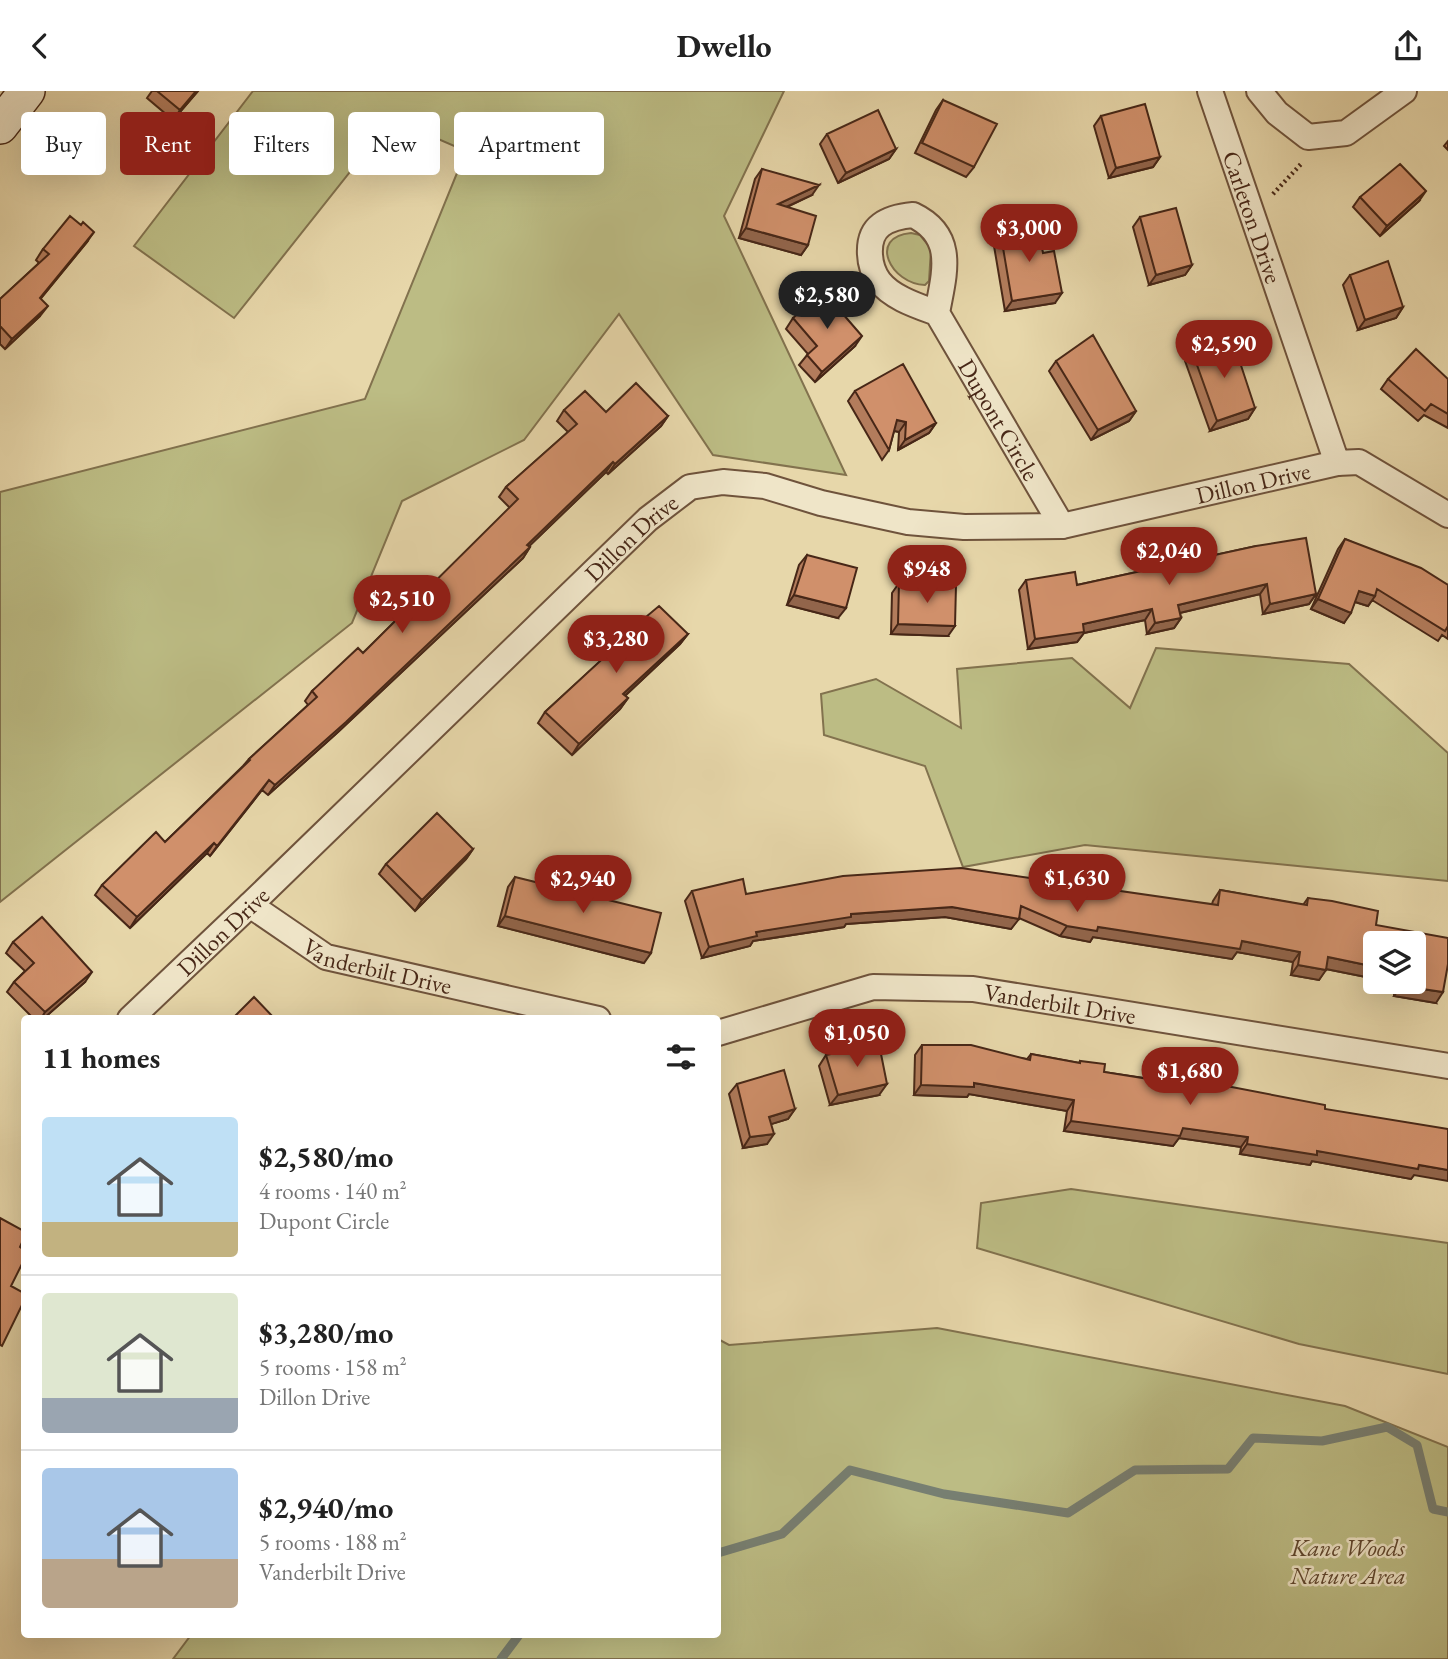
<!DOCTYPE html>
<html lang="en">
<head>
<meta charset="utf-8">
<style>
  body { margin:0; font-family:"EB Garamond",serif; background:#f2f2f2; color:#222; height:100vh; display:flex; flex-direction:column; font-size:26px; white-space:nowrap }
  * { box-sizing:border-box; margin:0 }
  p { font-size:23px; color:#767676 }
  .icon { flex:none; width:38px; height:38px; fill:none; stroke:currentColor; stroke-width:2; stroke-linecap:round; stroke-linejoin:round }
  .map { position:relative; flex:1; overflow:hidden }
  .side { position:absolute; left:21px; top:924px; width:700px; height:623px; display:flex; flex-direction:column; background:#fff; border-radius:7px; box-shadow:0 7px 28px #0002 }
  .side>* { flex:none }
  .guide { position:absolute; left:21px; top:21px; width:700px; height:63px; display:flex; gap:14px }
  .controls { position:absolute; left:1363px; top:840px; display:grid; gap:14px }
  .controls a { display:grid; place-items:center; width:63px; height:63px; border-radius:7px; background:#fff; box-shadow:0 7px 28px #0002; font-size:35px }
  .price { position:absolute; translate:-50% -60px; padding:0 16px; border-radius:24px; background:#8f2418; color:#fff; font-size:23px; line-height:46px; filter:drop-shadow(0 2px 4px #0008) }
  .price::after { content:''; position:absolute; left:50%; top:42px; width:21px; height:16px; margin-left:-10px; background:inherit; clip-path:polygon(0 0,100% 0,50% 100%) }
  .price.current { background:#222; color:#fff }
  ul { padding:0; list-style:none }
  li { display:flex; align-items:center; gap:21px; height:175px; padding:0 21px }
  li+li { border-top:2px solid #e0e0e0 }
  li span { display:grid; place-items:center; flex:none; width:196px; height:140px; border-radius:7px; color:#555 }
  li>.icon { margin-inline-start:auto }
  span .icon { width:84px; height:84px; fill:#fffc; stroke-width:1 }
  li b { font-size:30px }
  h2 { display:flex; justify-content:space-between; align-items:center; height:84px; padding:0 21px; font-size:30px }
  .chip { padding:0 24px; border-radius:7px; background:#fff; box-shadow:0 7px 28px #0002; font-size:24px; line-height:63px }
  .chip.current { background:#8f2418; color:#fff }
  header { display:flex; justify-content:space-between; align-items:center; height:91px; padding:0 21px; background:#fff; font-size:32px; font-weight:700 }
  .map>svg:first-child { display:block }
</style>
</head>
<body>
<header><svg class="icon" aria-label="back" viewBox="0 0 24 24"><path d="M15 5l-7 7 7 7"/></svg>Dwello<svg class="icon" aria-label="share" viewBox="0 0 24 24"><path d="M12 15V3M7 8l5-5 5 5M5 13v7h14v-7"/></svg></header>
<div class="map">
<svg width="1448" height="1568" viewBox="0 0 1448 1568">
  <rect width="100%" height="100%" fill="#e7d7aa"/>
  <filter id="stains"><feTurbulence type="fractalNoise" baseFrequency=".00286" numOctaves="4"/><feColorMatrix values="0 0 0 0 .2 0 0 0 0 .09 0 0 0 0 .02 0 0 0 .5 -.17"/></filter>
  <radialGradient id="worn" r=".72"><stop offset=".6" stop-color="#630" stop-opacity="0"/><stop offset="1" stop-color="#630" stop-opacity=".3"/></radialGradient>
  <!-- green -->
  <path fill="#bcbc84" stroke="#82724e" stroke-width="2" d="M253 0H784L724 125 846 384 713 364 619 223 524 349 402 410 352 532 0 811V401L365 308 466 60 392 28 234 227 134 155Z
    M911 142 920 144 931 158 929 190 925 194C891 193 867 146 911 142Z
    M1156 557 1349 573 1448 662V790L1085 754 963 776 925 675 824 644 821 603 876 588 961 637 957 578 1072 567 1130 617Z
    M1071 1098 1448 1152V1283L1299 1253 977 1157 981 1112Z
    M937 1237 1345 1315 1448 1356V1568H173L191 1544H718V1248L729 1254Z"/>
  <g fill="none" stroke-linecap="round" stroke-linejoin="round">
    <!-- stream -->
    <path stroke="#777f72" stroke-width="9" d="M718 1462 782 1443 850 1379 944 1403 1068 1422 1135 1379 1228 1378 1253 1347 1322 1350 1387 1336 1417 1354 1433 1418 1448 1421
      M501 1568 519 1544"/>
    <defs>
      <g id="street">
        <path id="s1" d="M1210 0 1337 372 1359 371 1448 424"/>
        <path d="M1259 0 1277 22 1308 46 1346 42 1404 0"/>
        <path id="s2" d="M937 222C944 183 957 145 913 124 902 125 890 127 881 134 865 146 868 175 879 190 892 207 918 215 937 222L1062 435"/>
        <path id="s3" d="M250 814 326 866 598 928"/>
        <path id="s4" d="M130 928 250 814 648 428 690 396 723 391 765 395 821 412 908 431 964 436 1062 435 1337 372"/>
        <path id="s5" d="M718 942 873 896 973 898 1448 975"/>
      </g>
      <path id="secondary" d="M0 35 27 0"/>
    </defs>
    <!-- street casing -->
    <use href="#street" stroke="#6f533c" stroke-width="28"/>
    <!-- secondary casing -->
    <use href="#secondary" stroke="#472717" stroke-width="38"/>
    <!-- path -->
    <path stroke="#472717" stroke-width="4.5" stroke-dasharray="2 3.5" stroke-linecap="butt" d="M1273 103 1301 73"/>
    <!-- street -->
    <use href="#street" stroke="#efe5c8" stroke-width="24"/>
    <!-- secondary -->
    <use href="#secondary" stroke="#efe5c8" stroke-width="35"/>
  </g>
  <!-- wall -->
  <path fill="#b37c5c" stroke="#472717" stroke-width="2" d="M152 0H198L173 29 147 7Z
    M943 9 974 76 966 86 915 62 936 19Z
    M1101 25 1160 66 1153 76 1109 87 1094 35Z
    M827 43 896 58 889 68 838 92 820 53Z
    M1448 50V59L1444 55Z
    M762 78 812 104 787 116 808 154 801 164 739 147 755 88Z
    M1360 106 1419 110 1380 145 1353 116Z
    M1140 126 1192 174 1185 184 1149 194 1133 136Z
    M1000 139 1043 162 1055 212 1005 220 993 149Z
    M87 151 40 208V225L5 258 0 253V208L39 172 36 169 43 158Z
    M1350 184 1403 216 1396 227 1358 239 1343 194Z
    M793 227 855 255 815 291 799 274 808 263 786 238Z
    M1192 260 1255 317 1248 328 1210 340 1185 270Z
    M1056 270 1136 320 1129 330 1091 349 1049 280Z
    M1388 288H1448V337L1424 324 1418 330 1381 298Z
    M855 300 936 332 929 342 898 359 899 341 894 340 889 359 882 369 848 310Z
    M564 319 606 321 668 325 661 335 608 383 606 381 529 455 530 456 523 467 338 641 268 704 262 699 210 765 207 762 130 837 95 804 102 794 165 751 243 675 249 668 308 614 305 610 312 600 363 562 510 417 499 406 506 396 568 341 557 330Z
    M1345 448 1448 494V548L1442 544 1438 550 1372 509 1368 515 1355 511 1344 532 1311 518 1338 458Z
    M1256 455 1316 503 1309 513 1263 523 1260 503 1180 522 1181 527 1174 537 1147 543 1145 529 1084 542 1077 551 1028 558 1019 499 1026 489 1077 494Z
    M807 464 838 527 787 514 799 474Z
    M899 492 948 545 891 543 892 502Z
    M688 543 680 553 625 605 628 607 620 618 572 664 538 632 545 621 615 557 622 546Z
    M473 758 466 768 415 820 379 783 386 773Z
    M515 786 644 872 498 835 508 796Z
    M1220 799 1303 814 1308 807 1376 834 1436 912 1394 905V896L1380 895 1381 891H1414L1376 852V888L1326 878 1319 889 1291 884 1293 871 1237 861 1232 868 1093 846 1090 851 1060 845 1019 827 1011 838 945 826 846 833 844 836 753 850 750 855 702 867 685 810 692 800 746 803 1212 813 1213 810Z
    M13 851 85 891 43 928H34L7 901 14 891 25 880 6 862Z
    M922 954 1027 968 1031 963 1079 972 1080 970 1104 981 1164 990 1169 984 1325 1018 1414 1084 1411 1088 1312 1070 1310 1074 1240 1063 1241 1056 1179 1047 1173 1055 1064 1040 1067 1020 969 1003 967 1006 914 1004 915 964Z
    M826 964 879 1004 830 1014 819 975Z
    M737 993 795 1018 788 1028 771 1033 767 1053 743 1057 729 1003Z"/>
  <!-- shaded-wall -->
  <path fill="#92654b" stroke="#472717" stroke-width="2" d="M196 0H198L173 29 180 19Z
    M896 58 889 68 838 92 846 82Z
    M1160 66 1153 76 1109 87 1116 77Z
    M819 94 812 104 771 123 778 113Z
    M1426 100 1419 110 1380 145 1387 135Z
    M746 137 808 154 801 164 739 147Z
    M94 141 87 151 33 217 40 207Z
    M1192 174 1185 184 1149 194 1156 184Z
    M1062 202 1055 212 1005 220 1012 210Z
    M48 215 40 225 5 258 12 248Z
    M1403 216 1396 227 1358 239 1365 229Z
    M862 245 855 255 815 291 822 281Z
    M1255 317 1248 328 1210 340 1217 330Z
    M1136 320 1129 330 1091 349 1098 339Z
    M668 325 661 335 608 383 615 373Z
    M897 329 906 331 899 341 890 339Z
    M936 332 929 342 898 359 905 349Z
    M613 371 606 381 520 464 527 454Z
    M530 456 523 467 338 641 268 704 275 694Z
    M1267 493 1260 503 1171 524 1178 514Z
    M1359 500 1375 505 1368 515 1352 510Z
    M1316 503 1309 513 1263 523 1270 513Z
    M794 504 846 517 838 527 787 514Z
    M1318 508 1351 522 1344 532 1311 518Z
    M1152 518 1145 529 1084 542 1077 551 1028 558 1035 548 1083 533Z
    M1181 527 1174 537 1147 543 1155 532Z
    M898 533 955 535 948 545 891 543Z
    M688 543 680 553 616 613 623 603Z
    M628 607 620 618 572 664 579 653Z
    M269 689 262 699 210 765 217 755Z
    M214 752 207 762 130 837 137 826Z
    M473 758 466 768 415 820 422 809Z
    M952 816 1019 828 1011 838 945 826 846 833 844 836 753 850 750 855 702 867 709 856 756 841 851 823Z
    M505 825 651 862 644 872 498 835Z
    M1067 835 1098 836 1242 850 1300 861 1293 871 1237 861 1232 868 1093 846 1090 851 1060 845Z
    M1328 866 1376 876V888L1321 877Z
    M1298 874 1326 879 1319 889 1291 884Z
    M92 881 85 891 43 928H41L45 921Z
    M1383 891H1398L1394 896 1380 895Z
    M1402 895 1443 901 1436 912 1394 905Z
    M974 992 1074 1009 1067 1020 969 1003 967 1006 914 1004 921 994Z
    M887 993 879 1004 830 1014 838 1004Z
    M795 1018 788 1028 762 1036 769 1026Z
    M1071 1030 1183 1037 1248 1046 1241 1056 1179 1047 1173 1055 1064 1040Z
    M774 1043 767 1053 743 1057 750 1046Z
    M1247 1053 1317 1060 1419 1074 1448 1079V1090L1414 1084 1411 1088 1312 1070 1310 1074 1240 1063Z"/>
  <!-- building -->
  <path fill="#d0906b" stroke="#472717" stroke-width="2" d="M157 0H196L180 19Z
    M943 9 997 33 974 76 922 52Z
    M1145 13 1160 66 1116 77 1101 25Z
    M878 19 896 58 846 82 827 43Z
    M1400 73 1426 100 1387 135 1360 106Z
    M762 78 819 94 778 113 816 125 808 154 746 137Z
    M1176 117 1192 174 1156 184 1140 126Z
    M70 125 81 134 83 131 94 141 40 207 48 215 12 248 0 235V208L49 163 43 158Z
    M1037 132 1043 162 1054 160 1062 202 1012 210 1000 139Z
    M1388 170 1403 216 1365 229 1350 184Z
    M823 200 862 245 822 281 807 264 817 255 793 227Z
    M1093 244 1136 320 1098 339 1056 270Z
    M1233 250 1255 317 1217 330 1192 260Z
    M1416 258 1448 288V323L1431 313 1425 320 1388 288Z
    M903 273 936 332 905 349 906 331 897 329 889 359 855 300Z
    M636 292 668 325 615 373 613 371 527 454 530 456 346 631 275 694 269 689 217 755 214 752 137 826 102 794 156 741 165 751 250 669 249 668 317 606 312 600 358 557 363 562 518 408 506 396 577 333 564 319 585 300 606 321Z
    M1306 447 1316 503 1270 513 1267 493 1178 514 1181 527 1155 532 1152 518 1083 533 1084 541 1035 548 1026 489 1075 481 1077 494 1256 455Z
    M1345 448 1421 477 1448 494V535L1445 540 1377 498 1375 505 1359 500 1351 522 1318 508Z
    M807 464 857 477 846 517 794 504Z
    M899 492 956 494 955 535 898 533Z
    M659 515 688 543 623 603 628 607 579 653 545 621 624 548 622 546Z
    M437 722 473 758 422 809 386 773Z
    M961 777 1218 814 1220 799 1307 814 1308 807 1332 810 1378 820 1376 834 1448 847V873L1443 901 1402 895 1401 891H1414V852H1376V876L1328 866 1326 879 1298 874 1300 861 1242 850 1240 858 1098 836 1097 840 1067 835 1021 815 1019 828 952 816 851 823V826L756 841 757 845 709 856 692 800 743 788 746 803 843 785Z
    M515 786 661 822 651 862 505 825Z
    M42 826 92 881 45 921 14 891 34 872 13 851Z
    M254 906 275 928H232Z
    M879 953 887 993 838 1004 826 964Z
    M922 954H971L1030 969 1031 963 1080 972V970L1105 973 1104 981 1168 991 1169 984 1325 1014V1018L1448 1038V1079L1419 1074 1418 1078 1317 1060V1064L1247 1053 1248 1046 1183 1037 1180 1045 1071 1030 1074 1009 974 992V996L921 994Z
    M784 979 795 1018 769 1026 774 1043 750 1046 737 993Z
    M0 1127 24 1140V1147L20 1156 24 1159V1169L11 1195 24 1202V1210L2 1255 0 1254Z"/>
  <g text-anchor="middle" dominant-baseline="central" stroke-width="5" stroke-linejoin="round" paint-order="stroke">
    <!-- street labels -->
    <g font-size="24" fill="#472717" stroke="#efe5c8">
      <text stroke="none"><textPath href="#s1" startOffset="133">Carleton Drive</textPath></text>
      <text stroke="none"><textPath href="#s2" startOffset="397">Dupont Circle</textPath></text>
      <text stroke="none"><textPath href="#s4" startOffset="1346">Dillon Drive</textPath></text>
      <text stroke="none"><textPath href="#s4" startOffset="695">Dillon Drive</textPath></text>
      <text stroke="none"><textPath href="#s4" startOffset="128">Dillon Drive</textPath></text>
      <text stroke="none"><textPath href="#s3" startOffset="144">Vanderbilt Drive</textPath></text>
      <text stroke="none"><textPath href="#s5" startOffset="350">Vanderbilt Drive</textPath></text>
    </g>
    <!-- park labels -->
    <g font-size="24" font-style="italic" fill="#5e452d" stroke="#efe5c8">
      <text x="1348" y="1456">Kane Woods<tspan x="1348" dy="28">Nature Area</tspan></text>
    </g>
  </g>
  <rect width="100%" height="100%" filter="url(#stains)"/>
  <rect width="100%" height="100%" fill="url(#worn)"/>
</svg>
<div class="controls">
<a><svg class="icon" aria-label="layers" viewBox="0 0 24 24"><path d="M12 4l9 5-9 5-9-5zM3 14l9 5 9-5"/></svg></a>
</div>
<b class="price" style="left:1029px;top:173px">$3,000</b>
<b class="price current" style="left:827px;top:240px">$2,580</b>
<b class="price" style="left:1224px;top:289px">$2,590</b>
<b class="price" style="left:1169px;top:496px">$2,040</b>
<b class="price" style="left:927px;top:514px">$948</b>
<b class="price" style="left:402px;top:544px">$2,510</b>
<b class="price" style="left:616px;top:584px">$3,280</b>
<b class="price" style="left:1077px;top:823px">$1,630</b>
<b class="price" style="left:583px;top:824px">$2,940</b>
<b class="price" style="left:857px;top:978px">$1,050</b>
<b class="price" style="left:1190px;top:1016px">$1,680</b>
<div class="guide">
<a class="chip">Buy</a>
<a class="chip current">Rent</a>
<a class="chip">Filters</a>
<a class="chip">New</a>
<a class="chip">Apartment</a>
</div>
<section class="side">
<h2>11 homes<svg class="icon" aria-label="filters" viewBox="0 0 24 24"><path d="M4 7h16M4 17h16"/><circle cx="9" cy="7" r="2"/><circle cx="15" cy="17" r="2"/></svg></h2>
<ul>
<li><span style="background:linear-gradient(#bfe0f5 75%,#c2b280 0)"><svg class="icon" aria-label="home" viewBox="0 0 24 24"><path d="M3 11l9-7 9 7M6 9v11h12V9"/></svg></span><div><b>$2,580/mo</b><p>4 rooms · 140 m²</p><p>Dupont Circle</p></div></li>
<li><span style="background:linear-gradient(#dfe7d0 75%,#9aa5b1 0)"><svg class="icon" aria-label="home" viewBox="0 0 24 24"><path d="M3 11l9-7 9 7M6 9v11h12V9"/></svg></span><div><b>$3,280/mo</b><p>5 rooms · 158 m²</p><p>Dillon Drive</p></div></li>
<li><span style="background:linear-gradient(#a9c7e8 65%,#b9a48a 0)"><svg class="icon" aria-label="home" viewBox="0 0 24 24"><path d="M3 11l9-7 9 7M6 9v11h12V9"/></svg></span><div><b>$2,940/mo</b><p>5 rooms · 188 m²</p><p>Vanderbilt Drive</p></div></li>
</ul>
</section>
</div>
</body>
</html>
